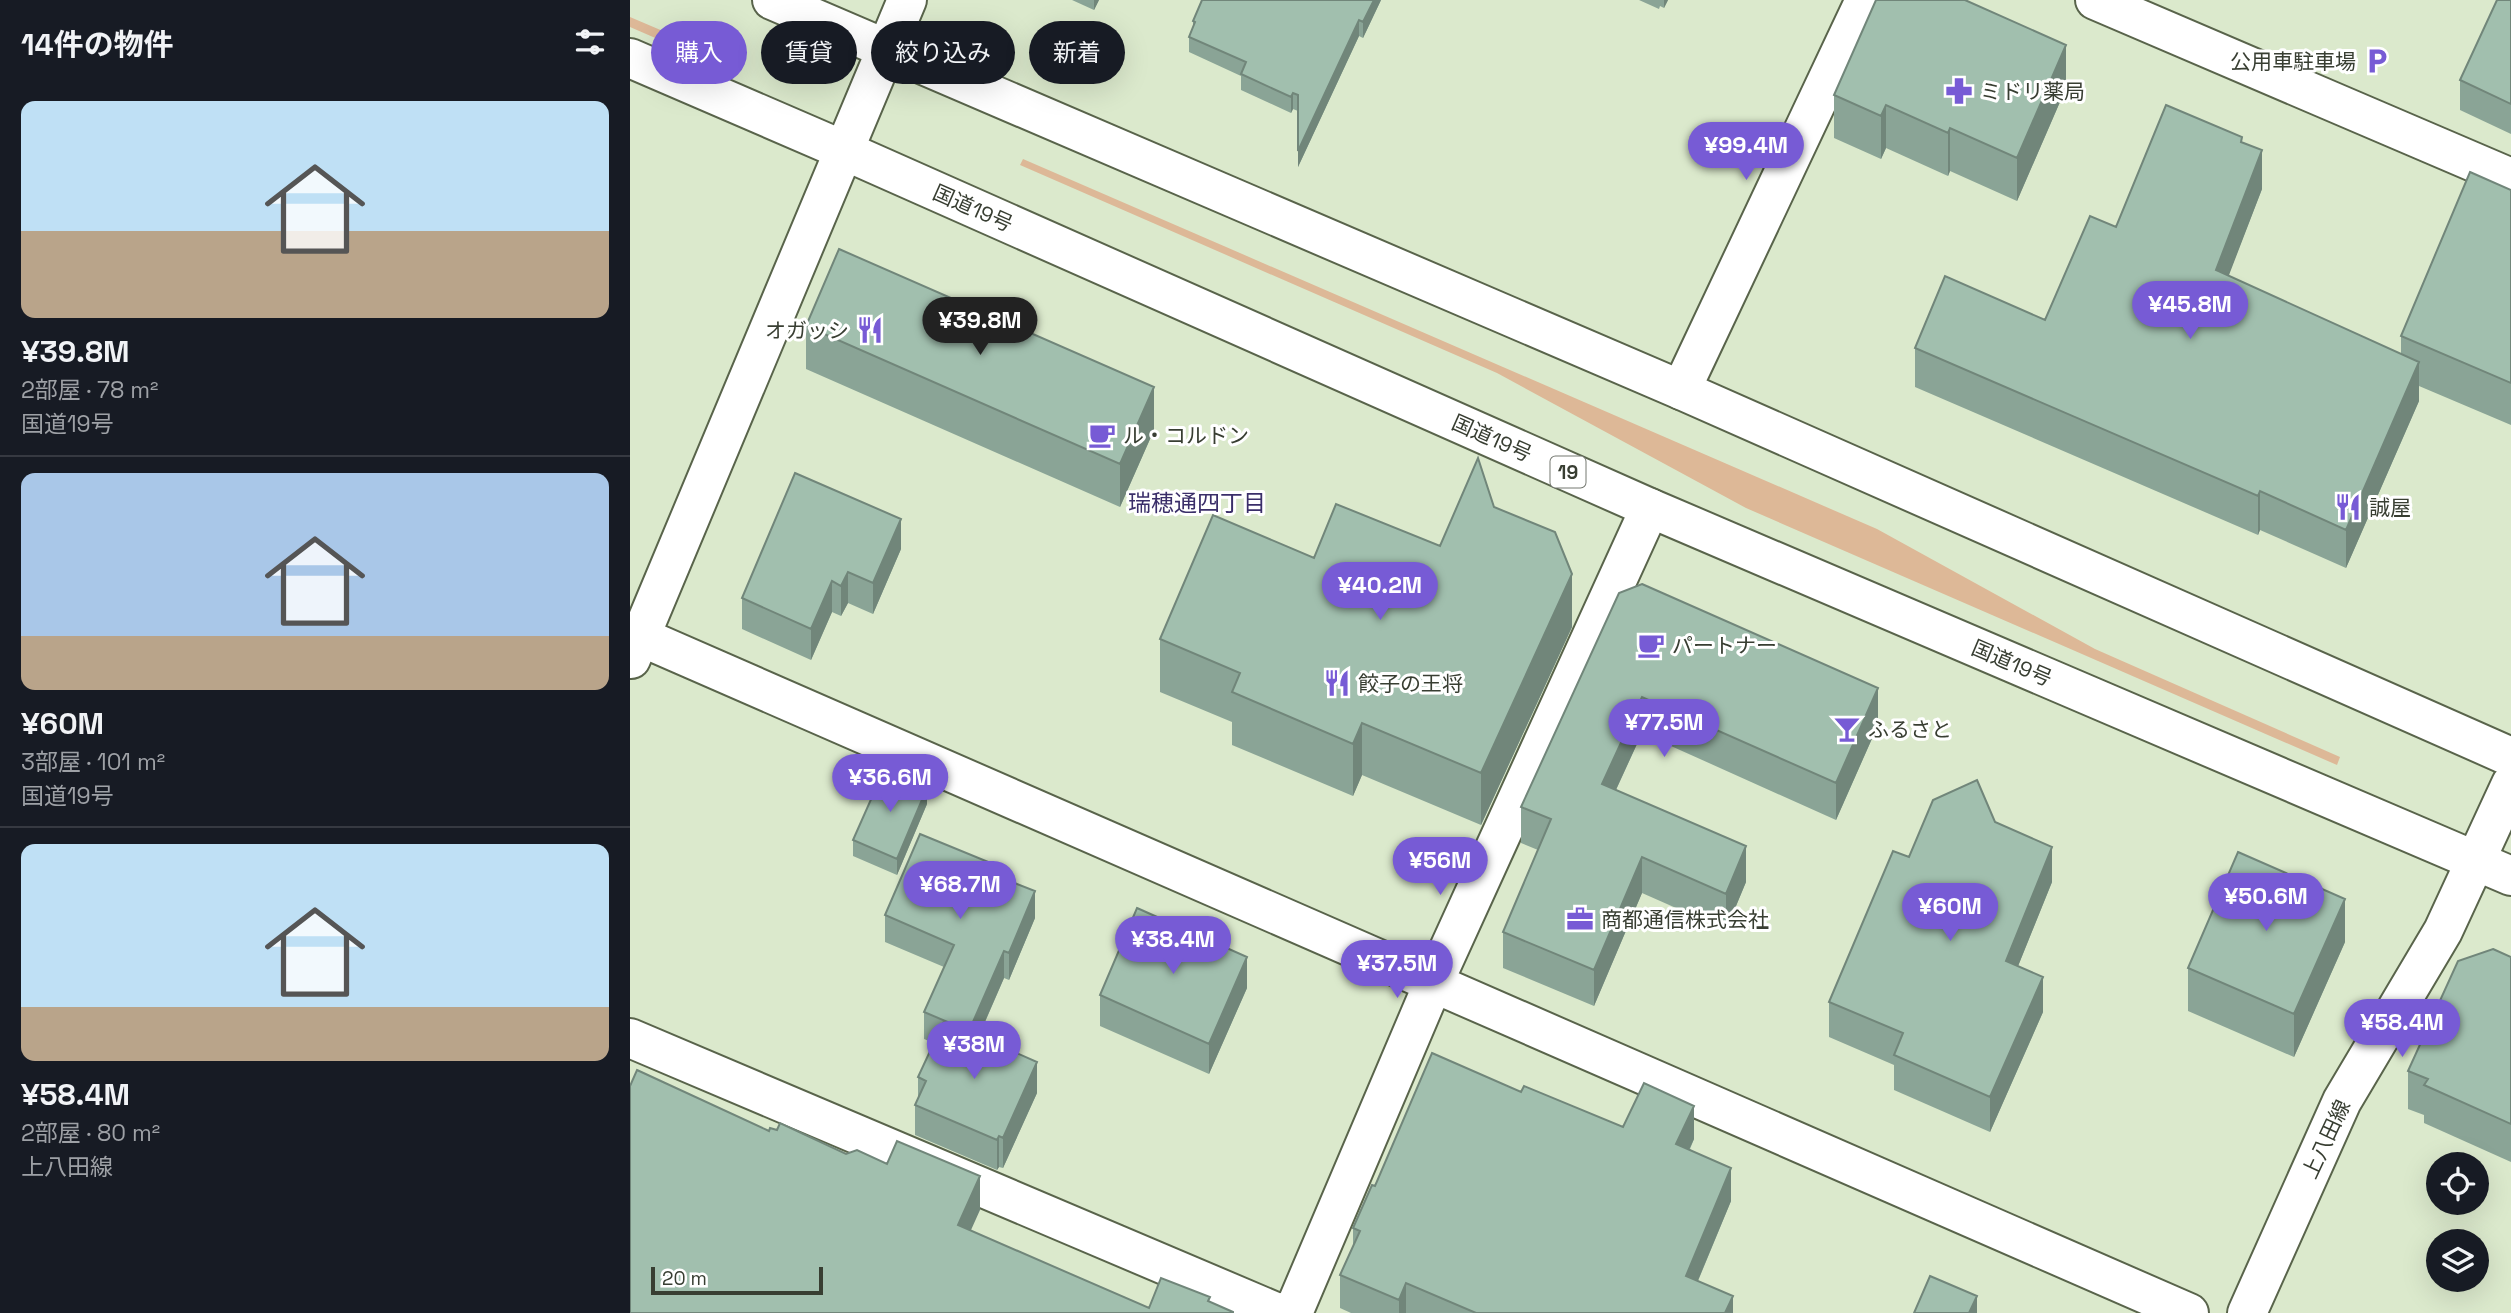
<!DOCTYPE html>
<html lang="ja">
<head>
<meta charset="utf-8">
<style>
  body { margin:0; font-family:"Space Grotesk","Noto Sans JP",sans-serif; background:#20242c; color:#f1f3f6; height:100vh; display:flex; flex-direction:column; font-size:26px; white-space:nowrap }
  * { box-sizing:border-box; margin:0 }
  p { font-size:23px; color:#9ea1a6 }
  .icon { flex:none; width:38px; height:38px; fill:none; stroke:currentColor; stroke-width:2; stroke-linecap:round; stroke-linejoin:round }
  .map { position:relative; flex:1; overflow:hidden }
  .side { display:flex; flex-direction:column; background:#171b24; width:630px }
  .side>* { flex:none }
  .guide { position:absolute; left:21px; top:21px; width:665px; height:63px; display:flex; gap:14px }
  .buttons { position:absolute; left:1796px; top:1152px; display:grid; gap:14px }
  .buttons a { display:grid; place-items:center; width:63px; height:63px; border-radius:50%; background:#171b24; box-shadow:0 7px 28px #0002; font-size:35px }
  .scale { position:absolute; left:21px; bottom:18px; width:172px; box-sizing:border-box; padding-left:7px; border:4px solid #383e32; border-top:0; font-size:19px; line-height:24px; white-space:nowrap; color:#383e32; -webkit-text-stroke:5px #fff; paint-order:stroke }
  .price { position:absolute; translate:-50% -60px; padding:0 16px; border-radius:24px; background:#775bd5; color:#fff; font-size:23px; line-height:46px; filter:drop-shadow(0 2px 4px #0008) }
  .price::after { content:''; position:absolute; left:50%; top:42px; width:21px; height:16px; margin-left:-10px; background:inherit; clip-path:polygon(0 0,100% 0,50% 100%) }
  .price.selected { background:#222; color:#fff }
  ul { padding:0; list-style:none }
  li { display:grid; align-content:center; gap:14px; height:371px; padding:0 21px }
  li+li { border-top:2px solid #363941 }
  li span { display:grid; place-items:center; height:217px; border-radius:14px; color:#555 }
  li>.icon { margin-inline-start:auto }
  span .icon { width:126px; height:126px; fill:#fffc; stroke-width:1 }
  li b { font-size:30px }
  h2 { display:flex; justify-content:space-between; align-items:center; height:84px; padding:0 21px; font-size:30px }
  .tag { padding:0 24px; border-radius:32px; background:#171b24; box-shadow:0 7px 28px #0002; font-size:24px; line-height:63px }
  .tag.selected { background:#775bd5; color:#fff }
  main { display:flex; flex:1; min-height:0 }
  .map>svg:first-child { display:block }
</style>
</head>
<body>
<main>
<section class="side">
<h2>14件の物件<svg class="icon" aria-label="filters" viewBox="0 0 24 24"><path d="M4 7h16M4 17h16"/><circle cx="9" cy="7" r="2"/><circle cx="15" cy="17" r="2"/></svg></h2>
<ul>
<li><span style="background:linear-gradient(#bfe0f5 60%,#b9a48a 0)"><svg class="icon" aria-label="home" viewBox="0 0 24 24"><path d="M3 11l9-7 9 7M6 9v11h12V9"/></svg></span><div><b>¥39.8M</b><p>2部屋 · 78 m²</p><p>国道19号</p></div></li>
<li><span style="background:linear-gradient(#a9c7e8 75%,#b9a48a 0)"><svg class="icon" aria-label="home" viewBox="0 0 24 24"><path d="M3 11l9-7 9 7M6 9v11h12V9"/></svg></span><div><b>¥60M</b><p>3部屋 · 101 m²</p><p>国道19号</p></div></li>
<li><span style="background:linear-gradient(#bfe0f5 75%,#b9a48a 0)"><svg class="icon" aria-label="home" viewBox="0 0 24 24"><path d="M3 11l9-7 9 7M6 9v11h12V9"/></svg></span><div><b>¥58.4M</b><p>2部屋 · 80 m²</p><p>上八田線</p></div></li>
</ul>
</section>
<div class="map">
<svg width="1881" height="1313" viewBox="0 0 1881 1313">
  <rect width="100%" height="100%" fill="#dbe9cc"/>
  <!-- green -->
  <path fill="#ddb897" d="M0 17 82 52 76 60 0 27Z
    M393 159 1247 529 1465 649 1710 757 1707 765 1116 508 867 373 390 165Z"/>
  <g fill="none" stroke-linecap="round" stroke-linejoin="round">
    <defs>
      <path id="minor" d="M1465 0 1881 178
        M1051 390 1235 0
        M0 632 1559 1313
        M1 659 277 0
        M0 1038 648 1313
        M663 1313 803 984 1020 508
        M1617 1313 1712 1101 1813 931 1881 784"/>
      <path id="highway" d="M142 0 1051 390 1881 757
        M0 58 213 150 1020 508 1881 876"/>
    </defs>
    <!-- minor casing -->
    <use href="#minor" stroke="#59644b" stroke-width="42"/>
    <!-- highway casing -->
    <use href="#highway" stroke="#59644b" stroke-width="42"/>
    <!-- minor -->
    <use href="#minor" stroke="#fff" stroke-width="38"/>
    <!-- highway -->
    <use href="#highway" stroke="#fff" stroke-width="38"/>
  </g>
  <!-- wall -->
  <path fill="#8aa496" d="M442 0H469L464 10Z
    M751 0 733 38 729 36 668 167V111L663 109 661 113 611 90V76L559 52V37L563 27V21Z
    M1009 0H1038L1034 8 1030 6 1029 9Z
    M1881 0V134L1830 110V80Z
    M1436 88 1387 201 1320 171 1318 176 1256 148 1251 159 1204 138V95Z
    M1612 142 1632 189 1598 276 1771 354V336L1881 190V425L1789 386V401L1716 568 1630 530 1628 535 1285 387V348L1415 320 1486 227Z
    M176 326 524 430 490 507 176 369Z
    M864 507 942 627 851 825 732 775 723 796 602 745V722L530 692V639L684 558 810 546Z
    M271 549 243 614 218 603 211 616 202 612 181 660 112 629V598Z
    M989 593 1248 725 1206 820 1012 733 986 790 1116 882 1096 930 1012 893 964 1006 873 968V932L908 850 891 843V807Z
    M297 804 267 875 223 856V840Z
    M1365 822 1422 882 1388 966 1413 1012 1360 1132 1264 1090V1065L1199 1037V1002L1279 857Z
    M373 878 405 918 379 980 374 978 349 1036 407 1093 373 1168 369 1167 367 1170 285 1135V1105L288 1099V1077L304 1043 294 1039V1012L314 967 255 942V915Z
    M1715 942 1664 1057 1558 1011V968Z
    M1881 957V1162L1794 1123V1115L1778 1109V1071Z
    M617 988 579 1074 470 1026V995Z
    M993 1127 1064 1139 1060 1149 1101 1201 1068 1281 1103 1313H721L710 1308V1275L723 1246V1228L745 1186Z"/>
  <!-- shaded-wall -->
  <path fill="#71867a" d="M464 0H469L464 10Z
    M744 0H751L733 38V22Z
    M1034 0H1038L1034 8Z
    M729 20V36L668 167V151Z
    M1436 45V88L1387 201V158Z
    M663 93V109L661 113V97Z
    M1256 105V148L1251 159V116Z
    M1320 128V171L1318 176V133Z
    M1632 150V189L1586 309V270Z
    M1789 362V401L1716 568V530Z
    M524 387V430L490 507V464Z
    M1630 491V530L1628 535V496Z
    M271 519V549L243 614V583Z
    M218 572V603L211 616V586Z
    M942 574V627L851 825V773Z
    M202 581V612L181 660V629Z
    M1248 688V725L1206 820V783Z
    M1012 697V733L972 820V784Z
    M732 723V775L723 796V744Z
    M297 788V804L267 875V859Z
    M1116 846V882L1096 930V894Z
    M1422 847V882L1376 996V961Z
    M1012 857V893L964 1006V970Z
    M405 891V918L379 980V953Z
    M1715 899V942L1664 1057V1014Z
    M374 951V978L339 1058V1031Z
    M617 957V988L579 1074V1044Z
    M1413 977V1012L1360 1132V1097Z
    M407 1062V1093L373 1168V1138Z
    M1064 1106V1139L1046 1177V1144Z
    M369 1136V1167L367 1170V1140Z
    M1101 1168V1201L1056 1309V1276Z
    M350 1176V1210L328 1259V1225Z
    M776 1283V1313H769V1300Z
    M1103 1296V1313H1095Z
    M1347 1296V1313H1339Z"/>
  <!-- building -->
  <path fill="#a1bfae" stroke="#71867a" stroke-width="2" d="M572 0H744L733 22 729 20 668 151V95L663 93 661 97 611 74 616 62 559 37 565 22 563 21Z
    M1246 0H1335L1436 45 1387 158 1320 128 1318 133 1256 105 1251 116 1204 95Z
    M1867 0H1881V104L1830 80Z
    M1536 105 1612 137 1611 142 1632 150 1586 270 1789 362 1716 530 1630 491 1628 496 1285 348 1315 276 1415 320 1460 216 1486 227Z
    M1840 172 1881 190V383L1771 336Z
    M209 249 524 387 490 464 176 326Z
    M848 458 864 507 925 532 942 574 851 773 732 723 723 744 602 692 610 673 530 639 583 515 684 558 706 504 810 546Z
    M165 473 271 519 243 583 218 572 211 586 202 581 181 629 112 598Z
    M1012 584 1248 688 1206 783 1012 697 972 784 1116 846 1096 894 1012 857 964 970 873 932 921 819 891 807 989 593Z
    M254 770 297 788 267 859 223 840Z
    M1347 780 1365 822 1422 847 1376 961 1413 977 1360 1097 1264 1055 1273 1033 1199 1002 1263 851 1279 857 1303 800Z
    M290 834 373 868 369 877 405 891 379 953 374 951 339 1031 294 1012 324 945 255 915Z
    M1608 852 1715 899 1664 1014 1558 968Z
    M507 908 617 957 579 1044 470 995Z
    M1863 949 1881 957V1124L1794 1085 1798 1079 1778 1071 1828 961Z
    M314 1021 407 1062 373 1138 369 1136 367 1140 285 1105 296 1081 288 1077Z
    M802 1053 891 1092 894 1086 993 1127 1014 1083 1064 1106 1046 1144 1101 1168 1056 1276 1103 1296 1095 1313H846L776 1283 769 1300 710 1275 730 1231 723 1228 742 1185 745 1186Z
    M7 1070 139 1131 140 1128 147 1130 150 1123 216 1154 227 1150 257 1164 267 1141 350 1176 328 1225 519 1308 531 1278 580 1297 578 1301 603 1312V1313H0V1086Z
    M1300 1276 1347 1296 1339 1313H1284Z"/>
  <!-- icons -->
  <defs>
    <symbol id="parking-bare" viewBox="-9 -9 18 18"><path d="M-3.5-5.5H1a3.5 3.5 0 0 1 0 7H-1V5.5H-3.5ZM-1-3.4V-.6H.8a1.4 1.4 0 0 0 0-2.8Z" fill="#775bd5" stroke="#fff" stroke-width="2.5" paint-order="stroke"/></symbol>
    <symbol id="pharmacy-bare" viewBox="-9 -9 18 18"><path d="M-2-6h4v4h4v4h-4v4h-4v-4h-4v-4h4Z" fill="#775bd5" stroke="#fff" stroke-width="2.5" paint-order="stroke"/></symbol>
    <symbol id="restaurant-bare" viewBox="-9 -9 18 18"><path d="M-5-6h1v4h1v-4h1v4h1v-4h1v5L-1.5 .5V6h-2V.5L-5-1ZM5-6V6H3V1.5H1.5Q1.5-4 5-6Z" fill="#775bd5" stroke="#fff" stroke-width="2.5" paint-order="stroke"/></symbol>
    <symbol id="cafe-bare" viewBox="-9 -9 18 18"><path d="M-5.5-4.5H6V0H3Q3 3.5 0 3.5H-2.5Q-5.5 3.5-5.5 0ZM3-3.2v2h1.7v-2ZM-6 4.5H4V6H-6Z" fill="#775bd5" stroke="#fff" stroke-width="2.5" paint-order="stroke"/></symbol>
    <symbol id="bar-bare" viewBox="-9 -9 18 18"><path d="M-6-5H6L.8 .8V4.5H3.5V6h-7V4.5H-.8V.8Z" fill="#775bd5" stroke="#fff" stroke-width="2.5" paint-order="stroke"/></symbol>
    <symbol id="office-bare" viewBox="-9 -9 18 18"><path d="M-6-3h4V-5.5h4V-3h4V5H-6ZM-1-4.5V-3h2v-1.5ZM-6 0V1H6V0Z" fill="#775bd5" stroke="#fff" stroke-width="2.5" paint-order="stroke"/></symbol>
  </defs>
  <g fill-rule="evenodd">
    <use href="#parking-bare" x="1728" y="42" width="38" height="38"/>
    <use href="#pharmacy-bare" x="1310" y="72" width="38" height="38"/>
    <use href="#restaurant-bare" x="221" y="311" width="38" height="38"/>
    <use href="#cafe-bare" x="453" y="416" width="38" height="38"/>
    <use href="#restaurant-bare" x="1699" y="488" width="38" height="38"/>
    <use href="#cafe-bare" x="1002" y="626" width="38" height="38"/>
    <use href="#restaurant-bare" x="688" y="664" width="38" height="38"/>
    <use href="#bar-bare" x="1198" y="710" width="38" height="38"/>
    <use href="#office-bare" x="931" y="900" width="38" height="38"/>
  </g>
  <g text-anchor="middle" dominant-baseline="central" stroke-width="6" stroke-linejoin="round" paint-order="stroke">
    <!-- shield labels -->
    <rect fill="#fff" stroke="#747870" stroke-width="2" x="920.5" y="456.5" width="35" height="31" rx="5"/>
    <g font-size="19" font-weight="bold" fill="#383e32">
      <text x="938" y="472">19</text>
    </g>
    <!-- poi labels -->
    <g font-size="21" fill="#383e32" stroke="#fff" text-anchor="start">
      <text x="1726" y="61" text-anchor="end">公用車駐車場</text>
      <text x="1350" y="91">ミドリ薬局</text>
      <text x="219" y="330" text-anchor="end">オガッシ</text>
      <text x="493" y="435">ル・コルドン</text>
      <text x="1739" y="507">誠屋</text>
      <text x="1042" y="645">パートナー</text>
      <text x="728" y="683">餃子の王将</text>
      <text x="1238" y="729">ふるさと</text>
      <text x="971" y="919">商都通信株式会社</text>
    </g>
    <!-- street labels -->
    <g font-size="21" fill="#383e32" stroke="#fff">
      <text transform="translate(343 208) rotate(24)">国道19号</text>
      <text transform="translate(862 438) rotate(24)">国道19号</text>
      <text transform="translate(1382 663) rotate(23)">国道19号</text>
      <text transform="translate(1696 1139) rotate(-65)">上八田線</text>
    </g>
    <!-- neighbourhood labels -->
    <g font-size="23" fill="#3a2e69" stroke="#fff">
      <text x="567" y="503">瑞穂通四丁目</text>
    </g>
  </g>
</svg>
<div class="buttons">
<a><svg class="icon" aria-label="locate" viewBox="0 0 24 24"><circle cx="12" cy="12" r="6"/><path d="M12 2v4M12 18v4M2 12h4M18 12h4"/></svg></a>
<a><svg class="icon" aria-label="layers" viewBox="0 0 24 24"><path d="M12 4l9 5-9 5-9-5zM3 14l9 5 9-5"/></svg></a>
</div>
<div class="scale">20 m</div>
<b class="price" style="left:1116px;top:182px">¥99.4M</b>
<b class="price" style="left:1560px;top:341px">¥45.8M</b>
<b class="price selected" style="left:350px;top:357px">¥39.8M</b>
<b class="price" style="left:750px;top:622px">¥40.2M</b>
<b class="price" style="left:1034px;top:759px">¥77.5M</b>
<b class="price" style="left:260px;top:814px">¥36.6M</b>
<b class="price" style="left:810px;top:897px">¥56M</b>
<b class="price" style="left:330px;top:921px">¥68.7M</b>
<b class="price" style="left:1636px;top:933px">¥50.6M</b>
<b class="price" style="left:1320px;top:943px">¥60M</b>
<b class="price" style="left:543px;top:976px">¥38.4M</b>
<b class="price" style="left:767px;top:1000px">¥37.5M</b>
<b class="price" style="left:1772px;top:1059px">¥58.4M</b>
<b class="price" style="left:344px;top:1081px">¥38M</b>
<div class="guide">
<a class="tag selected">購入</a>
<a class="tag">賃貸</a>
<a class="tag">絞り込み</a>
<a class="tag">新着</a>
</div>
</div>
</main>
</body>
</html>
